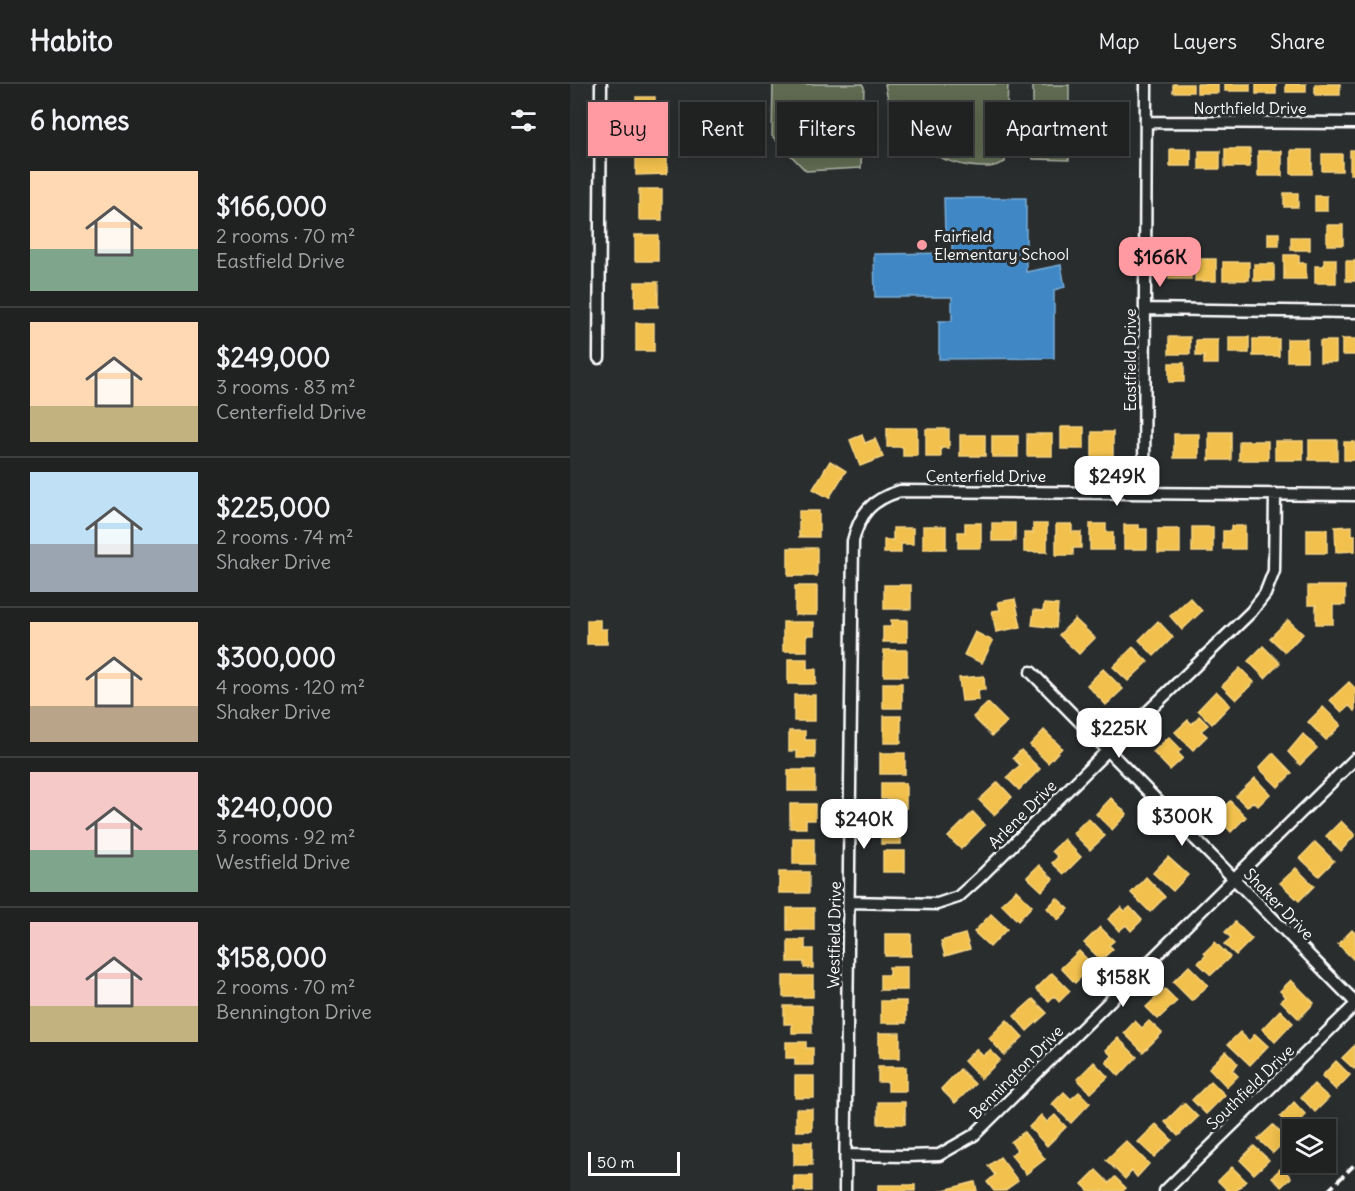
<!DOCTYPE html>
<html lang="en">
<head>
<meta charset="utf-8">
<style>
  body { margin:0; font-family:Delius,sans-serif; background:#2d2f2f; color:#f1f3f6; height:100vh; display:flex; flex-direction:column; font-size:22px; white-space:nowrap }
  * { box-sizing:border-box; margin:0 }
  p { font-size:20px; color:#a2a4a5 }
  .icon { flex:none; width:33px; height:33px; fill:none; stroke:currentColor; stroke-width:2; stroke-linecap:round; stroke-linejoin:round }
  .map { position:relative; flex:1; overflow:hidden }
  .drawer { display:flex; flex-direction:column; background:#202222; width:570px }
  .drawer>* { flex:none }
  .guide { position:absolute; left:18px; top:18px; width:570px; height:54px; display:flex; gap:12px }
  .controls { position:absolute; left:712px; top:1035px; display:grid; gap:12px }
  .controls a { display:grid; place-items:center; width:54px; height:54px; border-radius:0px; background:#202222; box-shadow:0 3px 15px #0003,0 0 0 2px #3d3f40; font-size:30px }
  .scale { position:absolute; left:18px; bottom:15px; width:92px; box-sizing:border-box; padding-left:6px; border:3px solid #fff; border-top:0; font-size:16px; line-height:21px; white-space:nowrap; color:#fff; -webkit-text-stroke:4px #2a2d2e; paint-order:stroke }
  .price { position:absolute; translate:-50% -51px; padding:0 14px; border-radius:12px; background:#fff; color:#222; font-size:20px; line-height:39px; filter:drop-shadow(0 2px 3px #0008) }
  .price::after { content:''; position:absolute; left:50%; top:36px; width:18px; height:14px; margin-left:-9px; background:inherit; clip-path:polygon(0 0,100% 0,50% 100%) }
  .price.on { background:#ff9aa2; color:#111 }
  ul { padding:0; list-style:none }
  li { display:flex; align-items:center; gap:18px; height:150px; padding:0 30px }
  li+li { border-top:2px solid #3d3f40 }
  li span { display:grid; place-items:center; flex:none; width:168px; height:120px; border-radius:0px; color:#555 }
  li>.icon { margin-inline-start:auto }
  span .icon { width:72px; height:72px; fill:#fffc; stroke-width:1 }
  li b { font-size:26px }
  h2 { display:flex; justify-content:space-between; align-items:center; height:72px; padding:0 30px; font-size:26px }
  .tag { padding:0 21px; border-radius:0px; background:#202222; box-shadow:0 3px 15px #0003,0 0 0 2px #3d3f40; font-size:21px; line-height:54px }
  .tag.on { background:#ff9aa2; color:#111 }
  header { display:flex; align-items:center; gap:36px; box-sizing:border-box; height:84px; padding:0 30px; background:#202222; border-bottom:2px solid #3d3f40 }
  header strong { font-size:28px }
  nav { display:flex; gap:33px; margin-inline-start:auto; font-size:21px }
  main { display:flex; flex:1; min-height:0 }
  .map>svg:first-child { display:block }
</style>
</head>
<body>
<header>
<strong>Habito</strong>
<nav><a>Map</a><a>Layers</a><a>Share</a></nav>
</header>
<main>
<section class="drawer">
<h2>6 homes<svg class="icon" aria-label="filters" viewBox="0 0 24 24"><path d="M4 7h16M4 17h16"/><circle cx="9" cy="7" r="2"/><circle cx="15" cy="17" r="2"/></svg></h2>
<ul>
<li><span style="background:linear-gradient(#ffd9b3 65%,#7fa58c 0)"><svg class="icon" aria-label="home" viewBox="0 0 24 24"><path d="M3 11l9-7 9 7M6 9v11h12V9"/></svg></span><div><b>$166,000</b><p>2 rooms · 70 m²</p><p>Eastfield Drive</p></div></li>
<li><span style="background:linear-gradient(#ffd9b3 70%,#c2b280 0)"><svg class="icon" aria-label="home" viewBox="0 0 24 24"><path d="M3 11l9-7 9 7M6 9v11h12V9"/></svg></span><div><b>$249,000</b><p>3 rooms · 83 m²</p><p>Centerfield Drive</p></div></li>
<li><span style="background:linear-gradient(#bfe0f5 60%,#9aa5b1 0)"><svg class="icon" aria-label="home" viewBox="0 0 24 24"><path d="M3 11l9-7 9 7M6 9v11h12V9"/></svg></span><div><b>$225,000</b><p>2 rooms · 74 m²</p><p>Shaker Drive</p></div></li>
<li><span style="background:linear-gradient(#ffd9b3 70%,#b9a48a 0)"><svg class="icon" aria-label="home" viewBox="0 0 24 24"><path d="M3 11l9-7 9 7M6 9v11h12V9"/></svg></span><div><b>$300,000</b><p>4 rooms · 120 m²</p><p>Shaker Drive</p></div></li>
<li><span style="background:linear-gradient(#f6c9c9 65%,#7fa58c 0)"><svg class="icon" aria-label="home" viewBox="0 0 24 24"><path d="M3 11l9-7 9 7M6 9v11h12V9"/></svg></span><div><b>$240,000</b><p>3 rooms · 92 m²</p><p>Westfield Drive</p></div></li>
<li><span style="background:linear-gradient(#f6c9c9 70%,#c2b280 0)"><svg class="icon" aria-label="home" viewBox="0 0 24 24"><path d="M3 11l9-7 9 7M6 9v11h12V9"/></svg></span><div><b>$158,000</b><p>2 rooms · 70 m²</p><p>Bennington Drive</p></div></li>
</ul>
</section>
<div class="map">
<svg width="785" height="1107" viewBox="0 0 785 1107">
  <rect width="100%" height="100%" fill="#2a2d2e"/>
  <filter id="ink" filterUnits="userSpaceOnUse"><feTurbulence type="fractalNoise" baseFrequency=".0167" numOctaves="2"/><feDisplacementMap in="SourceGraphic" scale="12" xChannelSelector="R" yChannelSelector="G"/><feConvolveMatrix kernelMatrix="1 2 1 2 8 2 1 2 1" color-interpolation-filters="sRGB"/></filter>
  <g filter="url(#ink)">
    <!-- green -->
    <path fill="#616b51" stroke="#b0b5a8" stroke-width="1.5" d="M203 0H292L294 3 291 84 236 87 202 52Z
      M315 0H438L435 78C430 80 424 83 418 83 397 84 368 76 351 63 331 49 318 23 315 0Z
      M463 1H499V76L463 75Z"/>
    <!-- homes -->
    <path fill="#f2c14e" stroke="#f6d483" stroke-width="1.5" d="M603 0H623V8H603Z
      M627 0H648V9H627Z
      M655 0H680V7H655Z
      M686 0H706V10H686Z
      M716 0H736V8H716Z
      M745 0H770V11H745Z
      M66 13H85V50H66Z
      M97 63V90L66 91V75H78V64Z
      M600 65H621V82H600Z
      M655 65H680V83H655Z
      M721 66H742V90H721Z
      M780 66H785V90H780Z
      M629 67H650V85H629Z
      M688 67H712V92H688Z
      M752 70H772V87H752Z
      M69 105H92V136H69Z
      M714 109H728V123H714Z
      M745 112H757V127H745Z
      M757 141H773V161H757Z
      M698 149H709V162H698Z
      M65 151H88V177H65Z
      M721 153H740V166H721Z
      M606 170H621V195H599V178H606Z
      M714 171H729V179H736V195H714Z
      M625 175H646V197H625Z
      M754 175H766V199H745V182H754Z
      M776 177H785V197H776Z
      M653 178H679V196H653Z
      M684 180H704V197H684Z
      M65 198H88V223H65Z
      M66 239H84V267H66Z
      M599 253H620V270H599Z
      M659 253H679V269H659Z
      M683 255H709V272H683Z
      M717 255H737V277H717Z
      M772 255H785V271H772Z
      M626 256H648V280H634V272H626Z
      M750 257H766V278H750Z
      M599 279H614V298H599Z
      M491 343H514V365H491Z
      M317 344H347V372H333V363H317Z
      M356 345H379V364H371V373H356Z
      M522 348H543V374H522Z
      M639 348H661V376H639Z
      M457 350H482V372H457Z
      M604 350H629V374H604Z
      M292 351 295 359 305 355 313 373 290 382 280 356Z
      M390 351H415V372H390Z
      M422 352H448V373H422Z
      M739 356H767V376H739Z
      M669 357H698V376H669Z
      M705 357H733V376H705Z
      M774 358H785V376H774Z
      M260 377 276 387 259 414 243 405Z
      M229 427H249V453H229Z
      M395 439H411V464H388V448H395Z
      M422 439H445V457H422Z
      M463 440H477V468H454V449H463Z
      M486 440H502V448H511V464H503V471H486Z
      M520 440H536V448H543V466H520Z
      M554 441H569V445H577V465H554Z
      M353 442H376V465H353Z
      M661 442H675V465H653V447H661Z
      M782 442V451H785V467L766 468 765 443Z
      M622 443H643V468H622Z
      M323 444H343V460H331V469H314V456H323Z
      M588 445H610V469H588Z
      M737 445H757V469H737Z
      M218 464H247V492H218Z
      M314 501H341V525H314Z
      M225 502H247V531H225Z
      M738 502H775V521H763V540H746V521H738Z
      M620 514 632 527 612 546 600 532Z
      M445 515 451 543 426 548 422 527 430 526 428 518Z
      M474 520 488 521 486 544 462 541 464 526 473 527Z
      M505 535 525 554 509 570 489 551Z
      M17 536H30V545H37V560H17Z
      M321 536H337V558H313V543H321Z
      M718 536 733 550 715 568 700 554Z
      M588 537 603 553 584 572 569 556Z
      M213 538H244V551H237V567H213Z
      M405 548 423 557 412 579 394 571Z
      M693 562 710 579 695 594 678 577Z
      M563 563 578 578 558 597 543 583Z
      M314 566H337V592H314Z
      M218 575H237V585H246V600H218Z
      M670 584 684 598 666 616 652 602Z
      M533 585 553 605 536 621 517 601Z
      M414 592 415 606H408L409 616 392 617 389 594Z
      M779 598 785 604V627L779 622 772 628 760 616Z
      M313 599H332V624H313Z
      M646 607 660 621 642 640 628 626Z
      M224 611H245V637H224Z
      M418 619 437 638 422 652 403 633Z
      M753 623 771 641 756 656 738 638Z
      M314 632H331V659H314Z
      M629 632 638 641 631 647 637 652 623 666 605 648 618 636 622 640Z
      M474 646 492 664 478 679 460 661Z
      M219 647H235V656H245V674H227V667H219Z
      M733 650 747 664 730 681 718 668Z
      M599 653 611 665 608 669 613 674 600 686 583 668Z
      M451 666 470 685 449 706 437 694 450 681 443 674Z
      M310 669H335V690H310Z
      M703 669 722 689 708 703 689 684Z
      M218 686H245V707H218Z
      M685 694 700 710 688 722 683 717 677 723 666 712Z
      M428 698 442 713 424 731 409 716Z
      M311 699H336V724H319V715H311Z
      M541 714 557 730 542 746 526 730Z
      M660 717 676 733 661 748 645 731Z
      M220 720H245V736H236V744H220Z
      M403 728 415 741 391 765 378 753Z
      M311 733H331V760H311Z
      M518 734 535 752 520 766 503 749Z
      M771 737 785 751 771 767 756 752Z
      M223 754H244V780H223Z
      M494 755 511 773 494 790 482 779 488 773 482 767Z
      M745 758 764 777 749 792 730 774Z
      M313 767H335V788H313Z
      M598 773 618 791 603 807 583 789Z
      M469 781 483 795 472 807 457 793Z
      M726 784 744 802 729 817 710 799Z
      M209 788H239V809H209Z
      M576 793 595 813 580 828 561 809Z
      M446 806 462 822 448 837 431 820Z
      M487 814 499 825 488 836 477 824Z
      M551 823 555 827 560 823 572 836 561 847 556 841 549 847 538 835Z
      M217 824H244V846H217Z
      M421 830 437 845 420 863 404 848Z
      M665 838 682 855 666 871 654 860 661 854 655 848Z
      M530 843 544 857 539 861 543 865 531 876 514 859Z
      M782 846 785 849V877L768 860Z
      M315 850H341V872H315Z
      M395 850 400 865 375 872 371 857Z
      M218 856H235V865H243V884H234V878H218Z
      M645 858 660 873 641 891 628 879 636 871 634 869Z
      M509 867 523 881 505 899 491 884Z
      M619 882 638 901 622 917 603 898Z
      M319 883H337V906H310V891H319Z
      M482 889 500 907 489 918 484 912 479 917 466 905Z
      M213 892H243V913H213Z
      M721 896 744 919 729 935 711 917 716 913 710 907Z
      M595 905 607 917 588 935 576 923Z
      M463 915 477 929 457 947 444 932Z
      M311 917H336V939H311Z
      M214 922H242V949H222V940H214Z
      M710 926 723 939 705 958 692 945Z
      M437 936 453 953 434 971 419 954Z
      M565 937 572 944 579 937 592 949 573 968 554 949Z
      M670 948 679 957 685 950 698 962 680 981 658 960Z
      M309 949H330V974H309Z
      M548 954 567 973 549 992 536 978 542 972 536 966Z
      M216 958H236V964H243V981H225V974H216Z
      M785 961V984L784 985 772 974Z
      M406 965 413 972 420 966 430 976 411 995 394 977Z
      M656 967 668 980 662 986 668 992 657 1003 639 984Z
      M766 977 780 991 766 1006 752 992Z
      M524 978 538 993 521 1009 507 995Z
      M308 983H336V1007H318V998H308Z
      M390 985 405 1000 385 1019 371 1005Z
      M225 992H244V1014H225Z
      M641 997 655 1011 636 1030 622 1016Z
      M744 1000 759 1014 745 1028 731 1013Z
      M494 1008 501 1015 509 1008 520 1019 501 1039 482 1020Z
      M308 1018H335V1040H308Z
      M724 1018 736 1031 722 1045 710 1033Z
      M614 1019 628 1033 608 1052 595 1038Z
      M226 1025H242V1047H226Z
      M471 1031 477 1038 485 1031 496 1043 477 1062 459 1043Z
      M586 1040 602 1056 584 1073 568 1058Z
      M703 1041 717 1055 703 1069 688 1055Z
      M454 1048 475 1075 456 1090 441 1071 447 1066 441 1058Z
      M556 1057 579 1080 567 1093 562 1087 555 1095 536 1076Z
      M224 1058H242V1081H224Z
      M684 1062 699 1076 684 1090 670 1076Z
      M430 1073 448 1097 434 1107H424L417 1098 425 1091 418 1082Z
      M662 1083 676 1097 666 1107H658L648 1097Z
      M712 1083 721 1094 711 1103 702 1093Z
      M526 1086 539 1099 545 1093 556 1104 553 1107H519L512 1100Z
      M224 1092H242V1107H224Z
      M405 1098 407 1107H370Z
      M308 1101H345V1107H308Z"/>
    <!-- schools -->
    <path fill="#3f88c5" stroke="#79acd6" stroke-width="1.5" d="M374 114H456V188L491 181 495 203 484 206V274L369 275V237H382V213H305L304 170 382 169V151H375Z"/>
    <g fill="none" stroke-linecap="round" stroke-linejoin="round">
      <defs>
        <path id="street" d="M576 38 785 39
          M575 225 785 228
          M29 274 31 0
          M574 409 576 0
          M461 588 785 918
          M279 818 367 820 388 813 408 795 537 667 681 528 695 510 704 487 705 410
          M276 1071 337 1072 369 1071 404 1051 785 675
          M275 1107 283 457C290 429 301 416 330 407L785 411
          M595 1107 785 921"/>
      </defs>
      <!-- street casing -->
      <use href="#street" stroke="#fff" stroke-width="15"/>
      <!-- street -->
      <use href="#street" stroke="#2a2d2e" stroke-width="10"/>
      <!-- rail -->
      <path stroke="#fff" stroke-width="4" stroke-dasharray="9 4.5" stroke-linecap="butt" d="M758 1107 785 1080"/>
    </g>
  </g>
  <!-- markers -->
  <circle fill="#ff9aa2" stroke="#2a2d2e" stroke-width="2" cx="352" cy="161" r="6"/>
  <g text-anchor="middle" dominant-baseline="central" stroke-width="6" stroke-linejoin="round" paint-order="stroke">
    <!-- street labels -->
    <g font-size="16" fill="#fff" stroke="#2a2d2e">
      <text x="680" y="24">Northfield Drive</text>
      <text transform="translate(560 276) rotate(-90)">Eastfield Drive</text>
      <text x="416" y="392">Centerfield Drive</text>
      <text transform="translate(452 730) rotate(-45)">Arlene Drive</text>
      <text transform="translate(709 820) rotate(46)">Shaker Drive</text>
      <text transform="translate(264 851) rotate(-89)">Westfield Drive</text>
      <text transform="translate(446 988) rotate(-45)">Bennington Drive</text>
      <text transform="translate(680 1003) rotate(-44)">Southfield Drive</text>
    </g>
    <!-- poi labels -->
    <g font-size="16" fill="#fff" stroke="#2a2d2e" text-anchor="start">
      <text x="364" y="152">Fairfield<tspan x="364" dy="18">Elementary School</tspan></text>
    </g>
  </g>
</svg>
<div class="controls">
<a><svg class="icon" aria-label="layers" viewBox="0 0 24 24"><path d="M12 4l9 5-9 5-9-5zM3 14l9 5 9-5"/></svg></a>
</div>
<div class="scale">50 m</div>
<b class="price on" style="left:590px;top:204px">$166K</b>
<b class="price" style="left:547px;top:423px">$249K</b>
<b class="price" style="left:549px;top:675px">$225K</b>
<b class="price" style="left:612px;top:763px">$300K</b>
<b class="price" style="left:294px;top:766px">$240K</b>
<b class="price" style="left:553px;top:924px">$158K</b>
<div class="guide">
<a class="tag on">Buy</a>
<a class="tag">Rent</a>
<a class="tag">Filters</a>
<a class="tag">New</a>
<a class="tag">Apartment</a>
</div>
</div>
</main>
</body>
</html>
